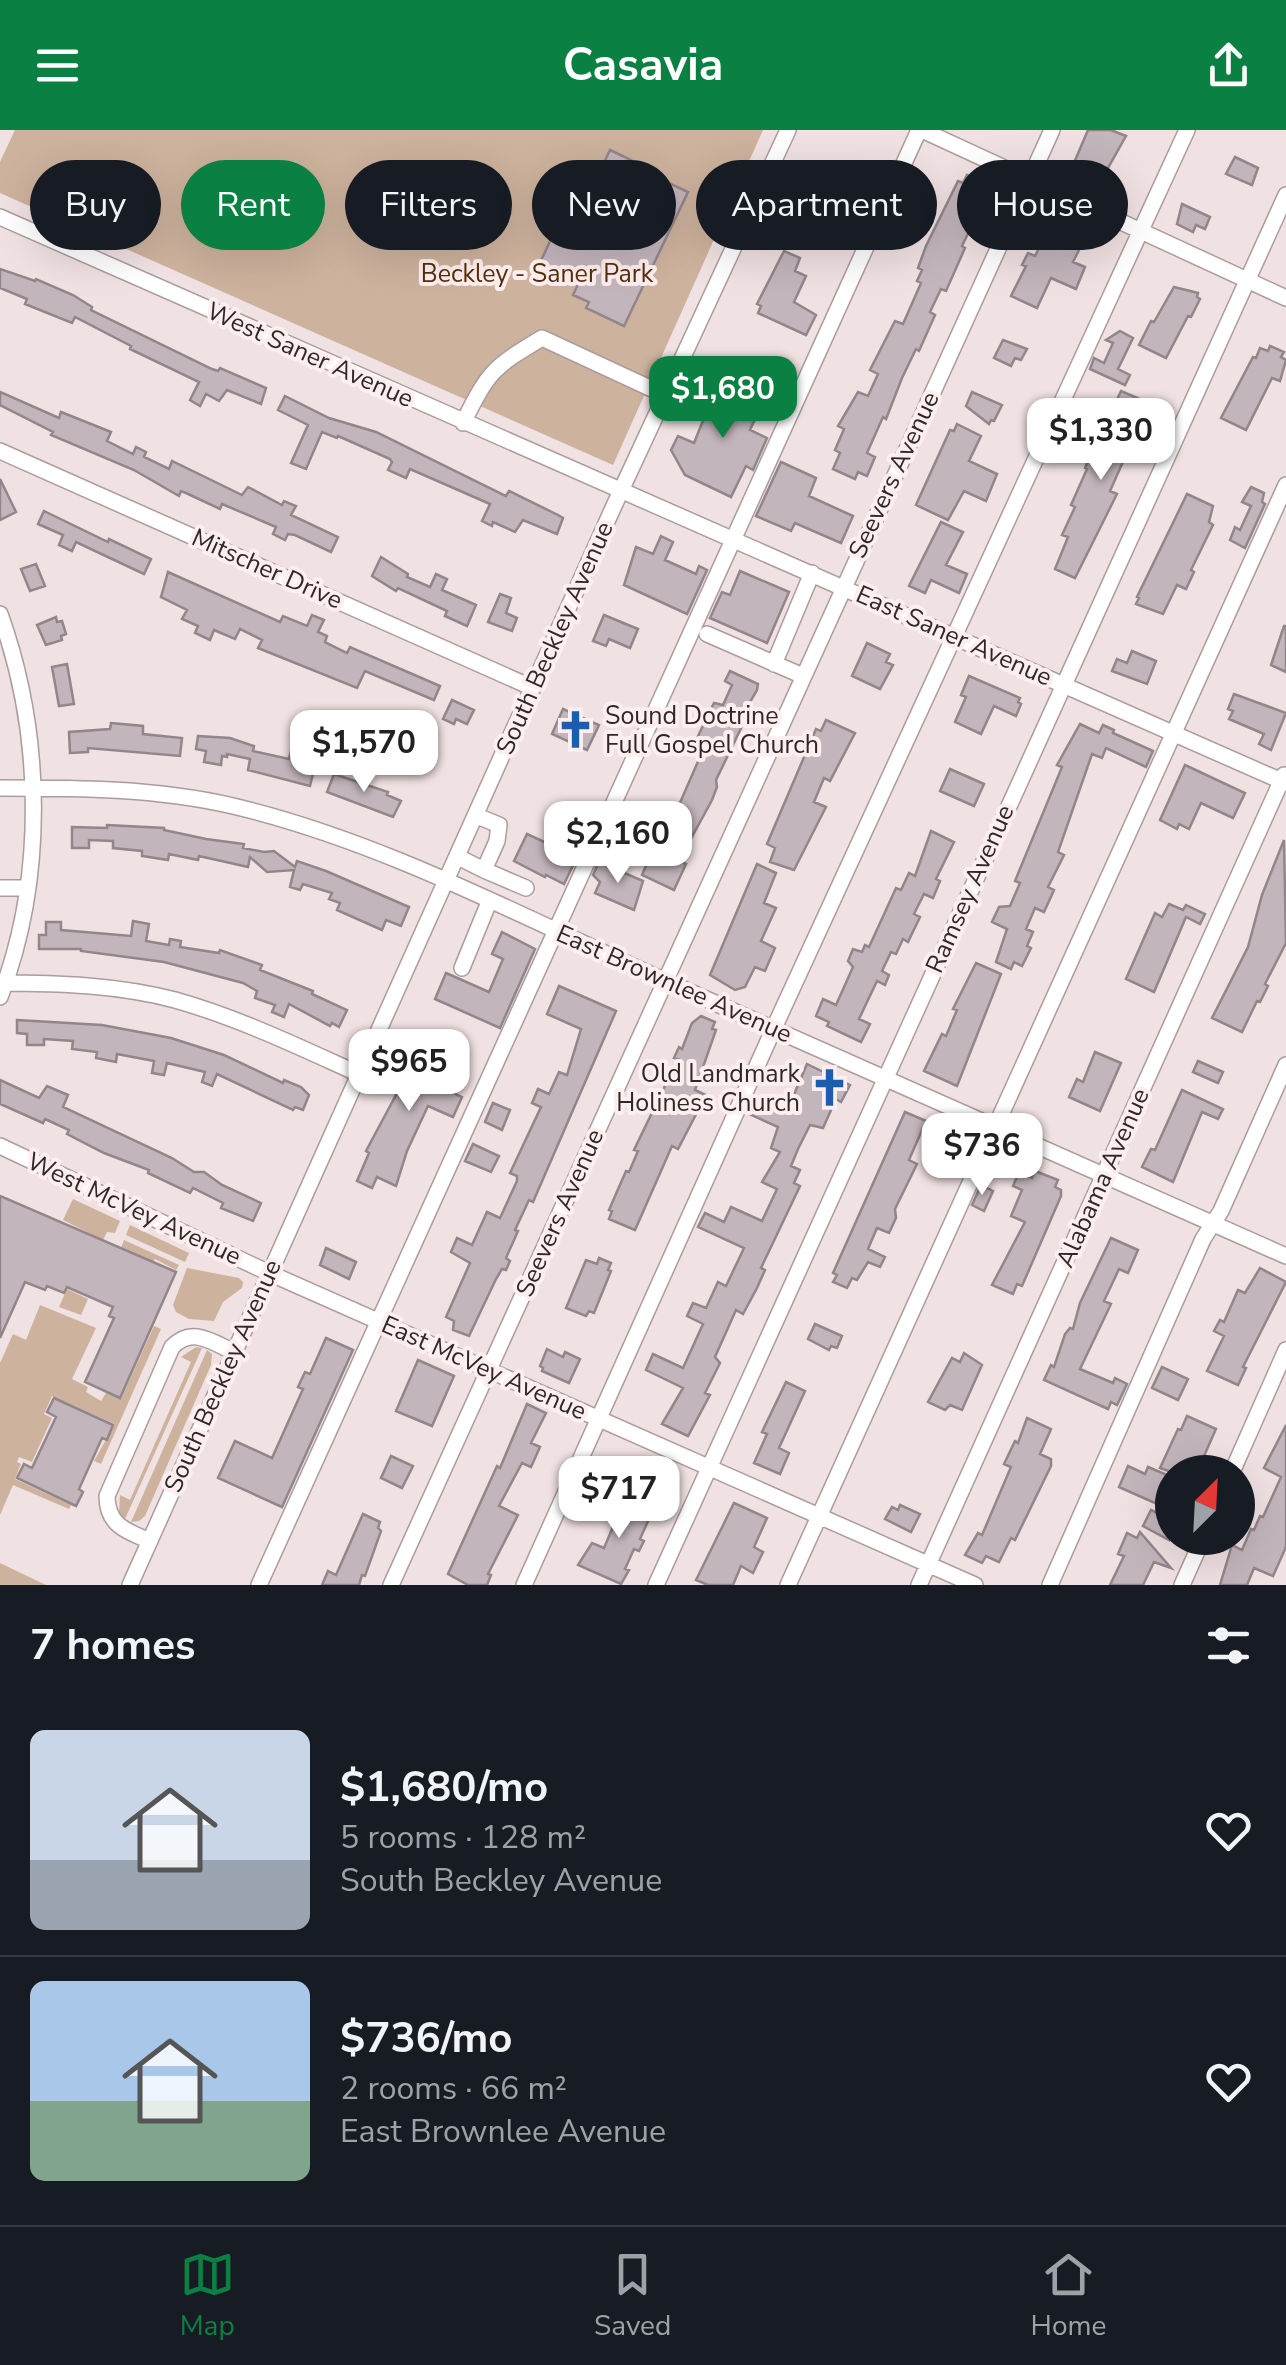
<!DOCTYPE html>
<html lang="en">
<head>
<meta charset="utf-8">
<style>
  body { margin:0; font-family:"Nunito Sans",sans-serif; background:#242831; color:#f1f3f6; height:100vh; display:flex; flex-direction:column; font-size:38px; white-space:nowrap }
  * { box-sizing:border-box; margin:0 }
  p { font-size:32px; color:#9ea1a6 }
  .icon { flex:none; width:55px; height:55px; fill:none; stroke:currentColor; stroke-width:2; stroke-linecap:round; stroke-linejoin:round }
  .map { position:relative; height:1455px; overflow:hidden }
  .drawer { display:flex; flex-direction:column; background:#171b24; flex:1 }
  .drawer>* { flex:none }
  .hud { position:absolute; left:30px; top:30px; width:1228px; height:90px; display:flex; gap:20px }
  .needle { width:65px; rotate:24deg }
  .fabs { position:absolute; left:1155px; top:1325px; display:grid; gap:20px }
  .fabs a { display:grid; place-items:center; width:100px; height:100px; border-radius:50%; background:#171b24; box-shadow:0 10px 40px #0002; font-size:50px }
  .price { position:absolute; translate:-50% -85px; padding:0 22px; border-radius:20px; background:#fff; color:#222; font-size:32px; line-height:65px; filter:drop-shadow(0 2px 5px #0008) }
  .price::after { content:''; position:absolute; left:50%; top:60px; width:30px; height:22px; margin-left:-15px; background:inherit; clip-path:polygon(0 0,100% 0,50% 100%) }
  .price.current { background:#0b8043; color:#fff }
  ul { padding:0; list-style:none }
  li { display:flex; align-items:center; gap:30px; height:250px; padding:0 30px }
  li+li { border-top:2px solid #363941 }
  li span { display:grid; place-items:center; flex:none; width:280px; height:200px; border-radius:15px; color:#555 }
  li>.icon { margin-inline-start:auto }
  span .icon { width:120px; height:120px; fill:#fffc; stroke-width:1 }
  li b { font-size:42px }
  h2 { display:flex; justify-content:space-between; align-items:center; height:120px; padding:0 30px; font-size:42px }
  .pill { padding:0 35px; border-radius:45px; background:#171b24; box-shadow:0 10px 40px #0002; font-size:35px; line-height:90px }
  .pill.current { background:#0b8043; color:#fff }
  header { display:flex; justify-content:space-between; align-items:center; height:130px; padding:0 30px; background:#0b8043; color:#fff; font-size:45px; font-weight:700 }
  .menu { display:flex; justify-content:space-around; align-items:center; height:140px; border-top:2px solid #363941; background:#171b24; font-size:28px; color:#9ea1a6 }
  .menu a { display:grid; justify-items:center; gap:5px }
  .menu .current { color:#0b8043 }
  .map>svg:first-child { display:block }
</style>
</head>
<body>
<header><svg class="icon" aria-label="menu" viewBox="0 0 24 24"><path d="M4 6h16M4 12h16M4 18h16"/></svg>Casavia<svg class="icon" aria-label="share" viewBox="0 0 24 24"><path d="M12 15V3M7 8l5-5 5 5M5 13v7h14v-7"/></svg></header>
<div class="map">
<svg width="1286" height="1455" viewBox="0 0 1286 1455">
  <rect width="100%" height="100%" fill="#f0e1e2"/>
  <!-- green -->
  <path fill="#cdb29d" d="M15 0H763L613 335 0 63V32Z
    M73 1069 120 1091 115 1103 107 1102 103 1110 63 1090Z
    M130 1095 189 1123 185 1132 126 1105Z
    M124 1110 179 1135 176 1140 155 1129 153 1132 121 1118Z
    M187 1138 239 1148 243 1152 242 1158 223 1172 214 1191 189 1189 176 1182 173 1175Z
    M67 1159 88 1169 81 1185 59 1177Z
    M40 1175 96 1198 72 1249 88 1257 86 1262 101 1271 106 1263 121 1269 154 1196 161 1199 101 1334 94 1331 115 1294 52 1266 44 1284 52 1288 32 1332 19 1327 17 1332 21 1334 15 1349 71 1375 69 1379 13 1355 0 1385V1233L13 1204 26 1210Z
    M196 1217 202 1218 125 1389 119 1383 120 1365 130 1370 191 1232 181 1227Z
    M207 1220 212 1224 211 1235 145 1386 139 1391 131 1392Z
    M0 1433 46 1455H0Z"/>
  <!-- building -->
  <path fill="#c2b5bb" stroke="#92868b" stroke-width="2.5" d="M1088 0H1111L1126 6 1104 45 1098 42 1090 58 1068 47Z
    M610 20 631 30 629 34 688 62 624 196 586 178 589 172 573 165 579 152 540 133 557 96 571 103Z
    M1235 27 1258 38 1252 55 1226 44Z
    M967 45 991 56 962 116 965 118 946 161 941 159 930 182 935 185 919 221 916 219 902 248 886 289 883 287 867 323 875 327 867 346 858 342 855 349 833 339 840 323 835 320 844 299 838 296 858 262 868 266 878 244 870 240 895 191 903 194 921 153 917 151 922 140 918 138 926 116 958 51 963 53Z
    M1182 74 1210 87 1205 99 1196 95 1193 102 1177 94Z
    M797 76 825 88 816 107 810 104 809 106 788 95Z
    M1056 85 1089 100 1073 132 1085 137 1076 159 1051 148 1037 178 1011 166 1026 136 1022 135 1028 123 1035 126Z
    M784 121 800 128 795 141 806 146 794 172 816 185 806 205 758 183 761 176 757 174Z
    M0 139 35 151 36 149 73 165 92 177 91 180 212 239 218 241 220 238 266 258 261 274 227 260 219 271 206 264 200 276 190 270 199 252 130 219 131 216 75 187 72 193 25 174 27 169 0 158Z
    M1174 157 1198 163 1197 167 1200 169 1191 187 1188 186 1166 228 1139 215 1151 191 1154 192Z
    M1120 201 1133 208 1118 239 1130 245 1125 255 1090 239 1094 228 1104 233 1113 213 1106 210Z
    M1003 210 1027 219 1021 230 1015 228 1011 236 994 228Z
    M1270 216 1284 222 1281 227 1286 230 1280 251 1272 248 1246 300 1221 288 1253 227 1256 228 1260 218 1268 221Z
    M719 251 763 272 750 300 767 308 753 340 746 336 731 367 685 345 671 320 678 306 694 313Z
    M1121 261 1149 273 1148 279 1136 306 1139 308 1130 326 1126 325 1110 361 1117 364 1075 448 1055 439 1068 407 1062 405 1075 377 1071 375 1087 339 1085 338 1093 320 1098 322 1118 282 1112 280Z
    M0 262 59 288 61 282 111 302 107 311 133 324 136 317 146 322 144 327 169 339 172 331 242 365 248 357 282 375 284 371 296 376 291 385 338 407 331 422 295 405 288 404 285 410 273 404 276 397 222 374 220 379 186 363 181 361 179 366 134 340 51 305 53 302 0 275Z
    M972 262 1002 275 994 291 991 290 989 294 966 276Z
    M285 266 329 288 376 302 506 366 509 361 558 385 563 388 557 404 523 390 515 402 493 392 492 396 482 391 490 374 410 339 406 348 388 340 392 332 390 329 338 306 337 308 322 302 306 339 291 333 308 295 278 280Z
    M957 294 981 306 969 331 997 344 986 371 964 361 948 390 916 375 950 300 954 301Z
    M781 332 816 348 809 366 853 386 841 413 795 393 791 401 756 386Z
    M0 349 16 382 0 390Z
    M1251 357 1264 363 1262 372 1265 374 1245 418 1230 410 1235 397 1240 400 1251 376 1242 372Z
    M1187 364 1213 376 1209 392 1213 395 1191 440 1194 442 1186 459 1177 455 1163 484 1136 474 1139 468 1137 467Z
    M44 381 108 412 109 409 151 429 144 444 76 412 72 421 59 415 63 405 38 394Z
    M941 392 963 402 946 435 967 444 959 463 931 450 925 463 909 456Z
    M661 406 673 412 665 430 696 444 699 436 707 440 687 484 624 455 636 417 653 424Z
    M381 427 408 444 407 447 430 457 436 444 447 449 442 460 476 475 467 496 445 486 447 481 398 458 396 461 372 446Z
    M36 434 45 456 30 461 21 439Z
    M740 441 789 462 767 513 710 488 722 462 730 465Z
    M168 442 280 492 283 486 307 496 312 485 324 490 318 502 327 506 325 512 347 523 350 517 440 556 434 570 365 541 357 558 258 518 262 510 240 499 235 509 214 500 210 510 195 503 198 496 182 489 187 480 161 467Z
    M500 464 511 468 506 483 517 488 512 501 488 492Z
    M604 485 638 499 630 518 609 509 606 516 593 511Z
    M56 487 57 492 62 491 66 504 61 506 62 510 46 515 37 495Z
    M1284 496H1286V542L1271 535Z
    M867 513 890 524 886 532 893 535 880 559 852 546Z
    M1132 521 1156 531 1147 554 1112 541 1117 529 1127 533Z
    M67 534 74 574 59 576 52 537Z
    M730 541 758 554 757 560 743 584 747 586 716 650 717 657 712 670 687 716 681 732 686 734 674 760 642 745 654 717 650 716 659 695 669 698 703 620 694 616 699 604 714 573 723 575 732 555 725 551Z
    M969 546 1020 568 1018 572 1021 574 1016 586 994 576 981 604 955 592 966 567 961 565Z
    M1234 564 1286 583 1271 620 1259 614 1264 604 1229 589 1233 581 1228 579Z
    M452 570 474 580 467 594 456 589 454 594 443 589Z
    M563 579 599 595 587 620 552 604Z
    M826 590 855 603 830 651 824 648 814 672 826 677 794 740 770 732 775 718 767 714 816 599 821 601Z
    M111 593 143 596V604L182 608 180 626 88 618V622L70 623 69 602 110 599Z
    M1080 594 1099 603 1103 595 1114 600 1113 603 1153 621 1146 637 1106 618 1102 628 1092 624 1058 722 1064 725 1048 757 1054 760 1044 782 1035 778 1026 799 1033 802 1027 816 1031 818 1022 836 1014 832 1011 839 996 832 1007 799 992 792 999 777 1010 776 1020 753 1015 751 1062 637 1057 635Z
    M198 606 230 608 254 616 253 621 289 629 291 621 308 625 306 633 315 635 310 656 248 640 250 629 227 624V627L222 626 221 635 204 632 206 621 196 619Z
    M1185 635 1245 663 1233 688 1201 673 1189 699 1179 694 1177 699 1160 690Z
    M950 639 984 654 974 676 940 661Z
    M334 644 388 662 387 665 401 671 393 687 327 662Z
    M107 695 164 698V700L206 709 244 714 243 718 264 722 274 721 295 737 297 731 326 741 409 777 401 796 386 790 382 800 337 780 340 773 329 769 332 763 303 754 300 760 290 757 294 740 267 742 250 727 248 737 199 726 198 730 169 724 168 730 142 726V721L113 718V711L89 710V718H72V697L107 698Z
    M931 701 954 712 936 749 940 751 933 768 924 764 914 784 920 787 908 812 903 809 896 824 891 822 882 841 889 845 885 855 877 851 859 889 870 894 861 912 827 896 829 892 816 886 823 869 836 875 853 837 848 831 853 819 862 822 865 815 869 817 896 758 901 760 909 743 915 746Z
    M527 704 577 727 564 754 546 745 545 747 514 731Z
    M1284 710 1286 813 1265 854 1268 856 1260 872 1257 871 1242 902 1212 888 1248 817 1262 765Z
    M599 732 643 751 634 780 595 763 600 752 593 745Z
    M757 734 776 743 764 773 776 778 761 811 775 818 765 841 755 837 745 857 735 860 710 845Z
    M1169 774 1183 780 1186 775 1205 784 1200 794 1186 787 1154 862 1126 849 1155 783 1162 787Z
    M133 791 149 794 146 811 169 815 170 809 181 811 180 817 219 823 220 820 262 835 260 840 313 861 312 864 347 880 339 897 332 893 330 896 289 874 284 887 272 882 275 875 255 868 257 861 243 853 164 832 81 821V819H39V805H46V792H61V800L131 806Z
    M502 802 535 819 500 898 435 869 446 843 489 862 503 829 492 824Z
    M976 833 1001 844 957 956 924 941 942 904 946 906 957 880 953 879Z
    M559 856 616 881 533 1072 529 1070 515 1100 518 1101 506 1128 510 1131 506 1140 502 1139 496 1149 469 1206 453 1200 454 1191 446 1187 470 1133 451 1122 457 1108 472 1115 487 1082 500 1088 517 1051V1046L510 1043 541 977 532 973 538 959 549 964 559 942 567 945 581 899 547 884Z
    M701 886 715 892 712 899 716 900 695 960 706 965 678 1019 672 1016 635 1100 609 1089 612 1081 609 1080 626 1041 629 1042 638 1021 634 1020 678 929 674 928 679 917 682 919 692 893Z
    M17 890 102 895 171 908 224 925 283 953 284 950 301 957 309 965 303 980 295 977 293 980 217 944 212 956 202 952 205 942 167 933 164 945 152 943 154 931 117 924 116 932 96 928 97 922 72 919 73 911 44 909V915H27V904L17 903Z
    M426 909 453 922 438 956 462 967 453 987 428 976 407 1021 396 1056 377 1047 372 1058 357 1051 369 1023 366 1021Z
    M1095 922 1121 933 1100 981 1069 967 1077 949 1083 952Z
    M1198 931 1223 942 1218 953 1193 942Z
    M807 934 850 955 841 972 836 969 823 998 810 995 798 1019 791 1036 800 1040 794 1053 800 1056 761 1138 765 1140 757 1158 743 1184 736 1180 715 1227 720 1233 705 1263 710 1265 688 1306 662 1294 683 1258 646 1240 653 1224 683 1238 703 1194 687 1186 693 1173 706 1178 718 1152 726 1156 744 1118 698 1097 705 1083 724 1092 731 1077 762 1091 777 1059 762 1052 780 1022 771 1018 778 997 749 984 757 968 787 981Z
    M0 950 39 968 47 956 68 965 63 977 172 1028 194 1042H204L222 1055 261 1073 253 1091 221 1078 223 1073 193 1058 190 1063 148 1043 149 1040 104 1023 67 1004 69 1000 45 989 43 993 0 974Z
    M1182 960 1223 979 1218 989 1202 982 1173 1052 1142 1037 1151 1019 1155 1020Z
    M493 973 510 980 502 1000 485 992Z
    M905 982 926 991 909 1030 917 1034 895 1079 896 1088 889 1103 877 1098 868 1119 885 1127 880 1137 868 1132 857 1150 852 1148 847 1158 833 1152 837 1145 833 1143Z
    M473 1014 499 1026 491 1042 465 1031Z
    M1035 1041 1058 1050 1055 1057 1061 1060V1066L1022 1156 1017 1154 1013 1164 992 1155 1025 1092 1011 1086 1022 1060 1013 1056 1019 1042 1032 1048Z
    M981 1055 993 1061 984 1081 972 1075Z
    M0 1066 176 1142 120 1268 85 1252 114 1188 109 1186 113 1177 67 1157 64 1163 47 1156 45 1160 25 1152 0 1208Z
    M1111 1108 1138 1120 1128 1143 1119 1139 1104 1171 1111 1174 1080 1239 1113 1253 1115 1248 1127 1254 1117 1275 1111 1272 1108 1279 1044 1250 1051 1235 1054 1237 1065 1204 1070 1198 1073 1199 1080 1173Z
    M326 1118 356 1132 349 1149 320 1135Z
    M599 1128 611 1133 608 1140 611 1141 594 1183 589 1181 586 1186 566 1178 586 1130 597 1134Z
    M1260 1138 1286 1152 1243 1237 1246 1238 1238 1255 1207 1241 1224 1206 1214 1201 1220 1190 1224 1192 1238 1160 1245 1163Z
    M815 1194 842 1206 837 1218 831 1216 829 1220 808 1209Z
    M326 1208 353 1220 282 1377 218 1348 235 1311 272 1328 303 1259 298 1257 305 1242 310 1244Z
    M547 1219 563 1227 565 1222 580 1229 569 1253 542 1241 543 1238 540 1236Z
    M964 1223 982 1235 962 1280 950 1275 945 1280 928 1272 952 1228 960 1232Z
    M418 1230 454 1246 432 1296 396 1281Z
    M1162 1237 1188 1249 1178 1270 1152 1258Z
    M786 1252 805 1261 779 1318 789 1323 780 1344 754 1333 767 1304 762 1302Z
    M54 1268 113 1295 107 1310 102 1308 79 1359 83 1362 76 1376 17 1348 24 1334 32 1338 56 1287 47 1282Z
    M527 1274 546 1283 531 1313 540 1317 531 1337 522 1333 499 1376 518 1385 488 1444 491 1445 487 1455H468L448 1444 497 1336 500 1338Z
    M1187 1286 1216 1299 1197 1342H1171L1160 1338 1178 1299 1181 1300Z
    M1027 1288 1051 1299 1040 1324 1051 1329V1336L1015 1410 1011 1408 999 1432 986 1426 982 1433 965 1425 978 1403 982 1405 1011 1337 1004 1334 1015 1311 1018 1313Z
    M1286 1295V1417L1273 1446 1254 1438 1247 1455H1220L1232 1415 1242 1420 1251 1399 1254 1400 1260 1386 1263 1387 1281 1347 1264 1338Z
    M391 1326 413 1336 402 1358 381 1348Z
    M1128 1336 1145 1344 1148 1337 1167 1345 1155 1373 1119 1357Z
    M623 1363 653 1380 640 1409 644 1411 639 1421 634 1419 625 1439 629 1440 621 1454 578 1435 592 1413 604 1418 618 1385 614 1383Z
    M734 1373 767 1388 754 1417 763 1422 753 1443 741 1436 733 1455H708L696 1450Z
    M900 1375 920 1384 911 1402 885 1389 892 1377 898 1380Z
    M1151 1380 1172 1390 1169 1410 1143 1396Z
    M363 1384 380 1392 378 1398 381 1401 365 1446 362 1445 359 1455H322L328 1441 336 1445Z
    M1140 1402 1171 1438 1154 1432 1143 1455H1110L1124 1426 1118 1424 1127 1403 1137 1408Z"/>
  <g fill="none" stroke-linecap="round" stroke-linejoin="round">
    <defs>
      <path id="minor" d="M922 0 1286 168
        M0 87 1286 653
        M463 293C489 241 492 238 542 208L667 266
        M0 321 533 558
        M0 484C43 604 46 747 0 867
        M707 504 803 546
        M774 534 812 443
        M0 658C78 658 156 658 233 676 389 713 533 793 679 857 882 946 1083 1037 1286 1126
        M458 727 484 740 497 711 499 695 477 686
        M484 740 526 758
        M0 758H26
        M462 838 489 772
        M0 853C58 853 118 855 175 870 239 888 299 917 359 944
        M0 1016 269 1143 975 1455
        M1232 1342 1286 1220
        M150 1411C126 1401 107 1395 107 1366L172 1217C192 1196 212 1212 234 1222
        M130 1455 613 378 788 0
        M259 1455 919 0
        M391 1455 1052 0
        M524 1455 774 898 1187 0
        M656 1455 1286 65
        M788 1455 1286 355
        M919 1455 1284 645
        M1050 1455 1203 1109 1221 1081 1286 935
        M1182 1455 1203 1408"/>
    </defs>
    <!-- minor casing -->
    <use href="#minor" stroke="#ab9c9d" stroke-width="18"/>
    <!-- minor -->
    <use href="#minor" stroke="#fff" stroke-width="15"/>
  </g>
  <!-- icons -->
  <defs>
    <symbol id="church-bare" viewBox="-9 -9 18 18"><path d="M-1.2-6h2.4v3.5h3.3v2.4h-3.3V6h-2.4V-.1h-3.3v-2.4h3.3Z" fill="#1b5eae" stroke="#feeeef" stroke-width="2.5" paint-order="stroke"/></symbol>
  </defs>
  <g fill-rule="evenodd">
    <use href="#church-bare" x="548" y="572" width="55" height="55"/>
    <use href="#church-bare" x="802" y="930" width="55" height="55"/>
  </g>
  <g text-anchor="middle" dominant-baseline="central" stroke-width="8" stroke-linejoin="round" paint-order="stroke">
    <!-- park labels -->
    <g font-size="25" fill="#552f0a" stroke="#feeeef">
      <text x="537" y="144">Beckley - Saner Park</text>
    </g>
    <!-- street labels -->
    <g font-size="25" fill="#2e2929" stroke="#feeeef">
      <text transform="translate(310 225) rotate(24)">West Saner Avenue</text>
      <text transform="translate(894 345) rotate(-65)">Seevers Avenue</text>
      <text transform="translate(267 439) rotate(24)">Mitscher Drive</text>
      <text transform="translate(954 506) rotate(24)">East Saner Avenue</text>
      <text transform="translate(555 508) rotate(-66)">South Beckley Avenue</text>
      <text transform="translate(970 759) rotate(-66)">Ramsey Avenue</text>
      <text transform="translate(674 854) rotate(24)">East Brownlee Avenue</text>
      <text transform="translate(1103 1048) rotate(-66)">Alabama Avenue</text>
      <text transform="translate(134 1079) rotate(25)">West McVey Avenue</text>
      <text transform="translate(560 1083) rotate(-66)">Seevers Avenue</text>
      <text transform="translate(484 1238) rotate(24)">East McVey Avenue</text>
      <text transform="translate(223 1246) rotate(-66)">South Beckley Avenue</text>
    </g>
    <!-- poi labels -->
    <g font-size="25" fill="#2e2929" stroke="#feeeef" text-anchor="start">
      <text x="605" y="586">Sound Doctrine<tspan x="605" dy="29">Full Gospel Church</tspan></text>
      <text x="800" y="944" text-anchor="end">Old Landmark<tspan x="800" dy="29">Holiness Church</tspan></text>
    </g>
  </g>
</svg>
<div class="fabs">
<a><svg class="needle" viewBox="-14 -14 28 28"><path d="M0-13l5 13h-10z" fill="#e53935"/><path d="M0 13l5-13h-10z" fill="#9ea1a6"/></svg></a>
</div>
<b class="price current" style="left:723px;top:311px">$1,680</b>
<b class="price" style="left:1101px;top:353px">$1,330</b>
<b class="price" style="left:364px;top:665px">$1,570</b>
<b class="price" style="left:618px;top:756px">$2,160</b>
<b class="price" style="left:409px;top:984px">$965</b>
<b class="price" style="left:982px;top:1068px">$736</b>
<b class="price" style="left:619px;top:1411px">$717</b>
<div class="hud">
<a class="pill">Buy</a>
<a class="pill current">Rent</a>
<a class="pill">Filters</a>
<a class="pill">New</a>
<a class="pill">Apartment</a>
<a class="pill">House</a>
</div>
</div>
<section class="drawer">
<h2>7 homes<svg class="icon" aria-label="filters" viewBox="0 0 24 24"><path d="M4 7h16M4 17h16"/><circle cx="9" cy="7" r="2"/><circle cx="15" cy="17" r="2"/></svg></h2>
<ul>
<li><span style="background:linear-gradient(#c9d6e8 65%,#9aa5b1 0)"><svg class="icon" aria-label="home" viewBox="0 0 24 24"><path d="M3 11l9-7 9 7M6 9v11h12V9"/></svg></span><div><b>$1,680/mo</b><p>5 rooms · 128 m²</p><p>South Beckley Avenue</p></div><svg class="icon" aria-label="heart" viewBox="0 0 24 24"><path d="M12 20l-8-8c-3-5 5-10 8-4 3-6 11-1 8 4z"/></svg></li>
<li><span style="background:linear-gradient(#a9c7e8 60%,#7fa58c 0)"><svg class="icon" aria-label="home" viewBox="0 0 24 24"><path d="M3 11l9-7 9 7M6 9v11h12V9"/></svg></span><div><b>$736/mo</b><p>2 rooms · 66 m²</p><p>East Brownlee Avenue</p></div><svg class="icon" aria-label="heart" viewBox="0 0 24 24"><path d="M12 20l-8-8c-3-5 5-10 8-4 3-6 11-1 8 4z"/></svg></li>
</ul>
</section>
<nav class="menu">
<a class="current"><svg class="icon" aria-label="map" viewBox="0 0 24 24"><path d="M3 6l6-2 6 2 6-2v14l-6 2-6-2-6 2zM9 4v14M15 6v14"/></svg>Map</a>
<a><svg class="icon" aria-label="saved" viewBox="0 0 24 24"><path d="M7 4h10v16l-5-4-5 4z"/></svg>Saved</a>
<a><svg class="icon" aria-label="home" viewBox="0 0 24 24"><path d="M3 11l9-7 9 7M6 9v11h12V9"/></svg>Home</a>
</nav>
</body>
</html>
